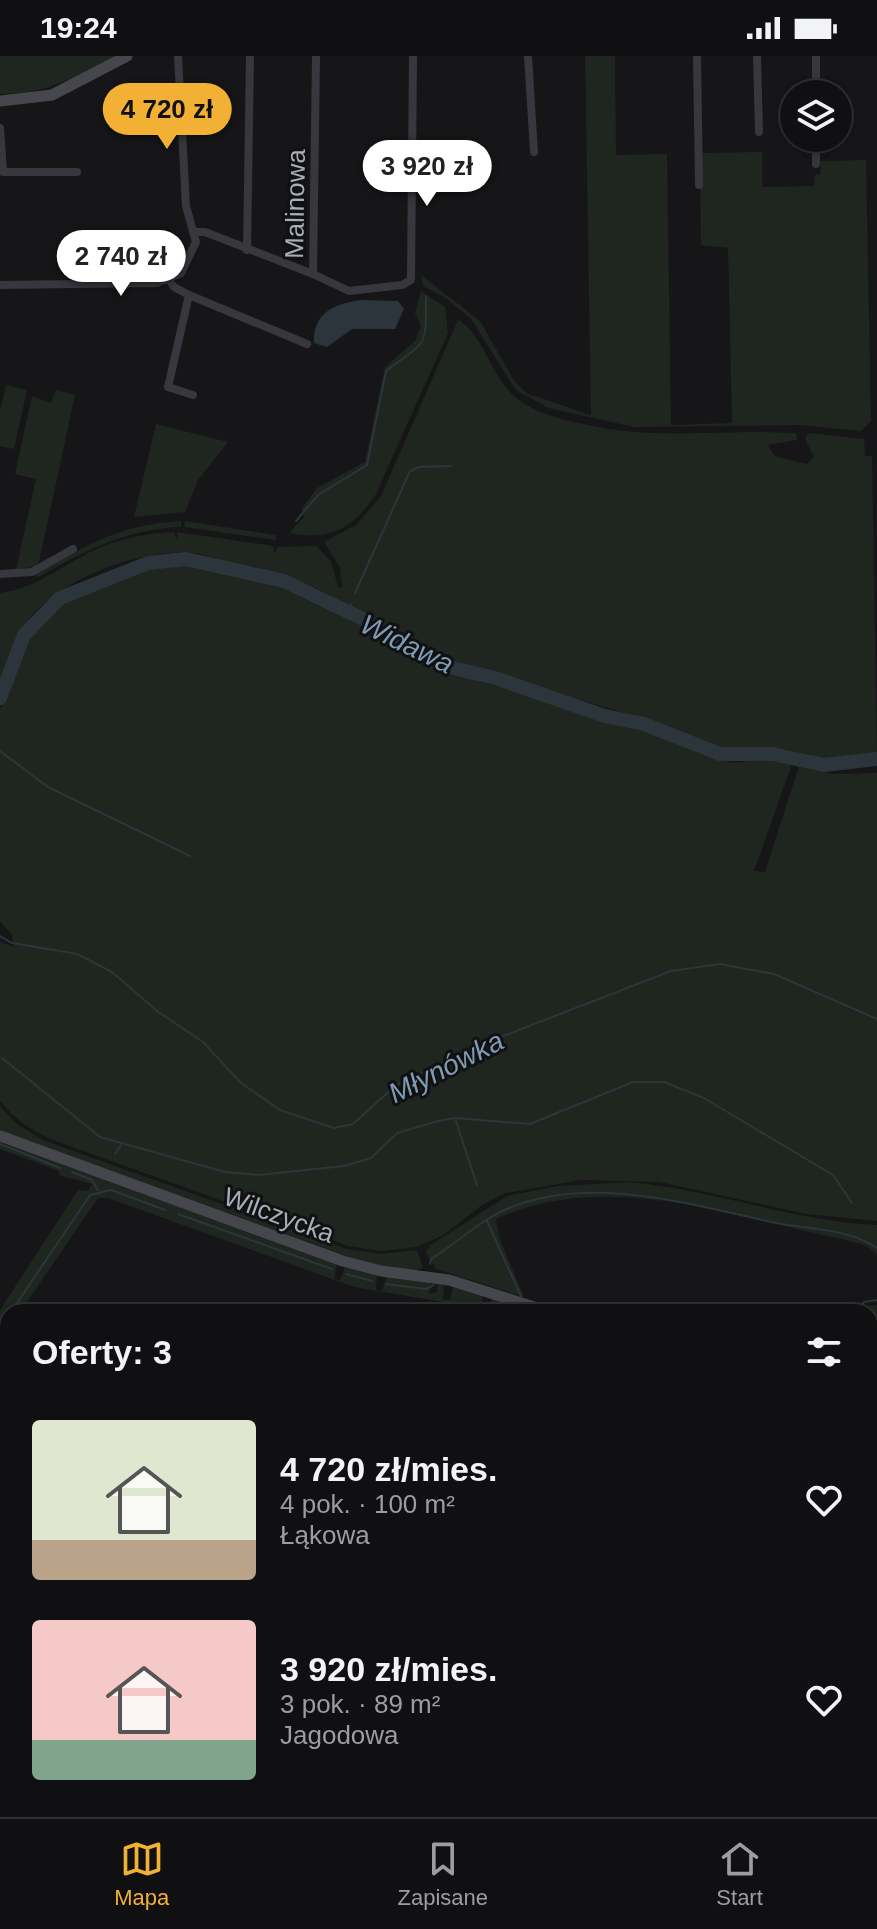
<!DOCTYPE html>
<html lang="pl">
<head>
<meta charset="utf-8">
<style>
  body { margin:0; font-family:Helvetica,sans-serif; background:#1e1e20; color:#f1f3f6; height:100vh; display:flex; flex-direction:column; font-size:30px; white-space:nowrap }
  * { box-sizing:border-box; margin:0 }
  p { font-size:26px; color:#9c9d9f }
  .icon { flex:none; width:44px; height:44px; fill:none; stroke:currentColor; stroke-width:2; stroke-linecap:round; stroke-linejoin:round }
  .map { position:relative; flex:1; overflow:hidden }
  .sheet { position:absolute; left:0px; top:1248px; width:878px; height:514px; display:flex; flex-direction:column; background:#101012; border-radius:24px 24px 0 0; box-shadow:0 4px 12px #0003,0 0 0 2px #303032 }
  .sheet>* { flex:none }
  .controls { position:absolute; left:780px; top:24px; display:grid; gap:16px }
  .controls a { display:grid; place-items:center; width:72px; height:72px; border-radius:50%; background:#101012; box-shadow:0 4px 12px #0003,0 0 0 2px #303032; font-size:40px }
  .price { position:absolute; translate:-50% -68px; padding:0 18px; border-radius:28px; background:#fff; color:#222; font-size:26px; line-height:52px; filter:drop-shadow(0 2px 4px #0008) }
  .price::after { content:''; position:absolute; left:50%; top:48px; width:24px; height:18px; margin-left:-12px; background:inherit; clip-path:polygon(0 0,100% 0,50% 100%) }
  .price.active { background:#f2b134; color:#111 }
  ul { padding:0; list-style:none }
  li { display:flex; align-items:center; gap:24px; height:200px; padding:0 32px }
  li span { display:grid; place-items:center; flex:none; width:224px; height:160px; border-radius:8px; color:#555 }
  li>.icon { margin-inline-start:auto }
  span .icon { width:96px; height:96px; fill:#fffc; stroke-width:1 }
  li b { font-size:34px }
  h2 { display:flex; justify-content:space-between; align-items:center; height:96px; padding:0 32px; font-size:34px }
  .status { display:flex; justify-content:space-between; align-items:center; height:56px; padding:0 40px; background:#101012; direction:ltr }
  .status svg { height:22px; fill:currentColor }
  .dock { display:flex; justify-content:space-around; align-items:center; height:112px; border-top:2px solid #303032; background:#101012; font-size:22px; color:#9c9d9f }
  .dock a { display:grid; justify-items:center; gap:4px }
  .dock .active { color:#f2b134 }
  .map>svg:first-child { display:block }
</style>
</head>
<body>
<div class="status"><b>19:24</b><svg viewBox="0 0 49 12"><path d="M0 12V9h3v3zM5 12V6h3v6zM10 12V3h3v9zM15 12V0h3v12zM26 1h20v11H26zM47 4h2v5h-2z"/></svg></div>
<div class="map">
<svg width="877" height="1761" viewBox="0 0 877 1761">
  <rect width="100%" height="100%" fill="#161618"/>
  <!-- green -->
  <path fill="#1e261f" d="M0 0H117C78 20 45 39 0 38Z
    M585 0H615L616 99 667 98 671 369 732 367 728 192 701 189 700 97 762 96V131L814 130 815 119 821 118 820 105 866 104 871 365 861 375 799 369 634 371 548 352 516 334 471 263 447 243 423 230 421 219 480 265 513 323 526 337 591 359Z
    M421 235 445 251 448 277 376 438C353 473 330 485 289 477L304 461 302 452 317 432 365 406 385 311 415 285 421 270 415 257Z
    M458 264C483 276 493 327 520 345 540 358 560 363 583 368 655 385 723 373 796 377L797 384 768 389 775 400 807 408 814 401 805 383 808 377 864 383 865 400H872L877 699 831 704 784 693 727 694 661 668 447 604 405 586 357 554 312 530 258 515 257 510C236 514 214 499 192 497 136 492 44 528 18 580 10 595 6 611 0 626V537C39 532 66 506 101 491 124 482 149 477 174 476L177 484V476L273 490 275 498 277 491 316 490 331 505 338 531 342 532 340 512 324 486 356 469 381 440Z
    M6 329 27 334 14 393 0 390V354Z
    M56 334 75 339 39 506 36 510 16 514 36 423 15 418 32 340 51 347Z
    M156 368 228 386 198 424 185 456 134 461Z
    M181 465V471C126 473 84 495 37 522L35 518C89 489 116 469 181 465Z
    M185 465 275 479 276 484 184 471Z
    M192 507 282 531 369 573 417 604 459 619 653 677 708 701 733 707 769 703 792 708 754 815 765 816 799 710 832 718 877 717V1165L806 1158 660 1126 581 1124 506 1137 482 1149 444 1179 416 1191 381 1195 348 1190 61 1087C36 1078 17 1066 0 1045V886L14 891 12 879 0 865V653L30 580 58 549 109 525 132 521 151 512Z
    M0 1050 18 1069 43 1084 347 1193 381 1198 417 1194 423 1212 411 1215 364 1206 4 1077 0 1074Z
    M0 1086 337 1208 334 1223 340 1224 345 1211 377 1219 376 1234 382 1235 387 1220 431 1227 429 1238 437 1236 438 1227 444 1230 443 1243 450 1244 453 1231 483 1241 481 1250 489 1252 492 1242 511 1247 513 1256H473L449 1247 354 1231 108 1142H98L20 1256H8V1274L0 1286V1254L78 1134 88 1135 92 1128 59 1119V1115L0 1093Z
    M630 1126C714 1134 793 1165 877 1169V1198L867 1190 846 1184C734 1161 607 1112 496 1163L499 1181 524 1241 436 1213 426 1197 429 1190 507 1140 558 1130Z
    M877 1249V1477L870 1464V1256H857L865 1250Z
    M0 1337H8V1371H0Z"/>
  <!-- water -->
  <path fill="#2c353c" d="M171 183 179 188 182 199 168 213 159 215 153 211 156 200Z
    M361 244 398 245 404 253 395 273H352L327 291 314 287C312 257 336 247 361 244Z"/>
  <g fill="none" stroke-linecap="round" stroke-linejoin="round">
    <!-- stream -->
    <path stroke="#2c353c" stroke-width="2" d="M296 465 318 439 367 409 386 315C427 284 426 294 426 240
      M252 519 258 512
      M355 537 410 415 419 411 451 410
      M347 556 351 548
      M0 695 48 731 190 800
      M0 880 12 887 77 898 112 916 157 955 203 986 241 1027 280 1054 334 1072 353 1068 396 1029 475 991 671 915 720 908 774 918 877 963
      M2 1002 100 1081 225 1116 259 1119 344 1110 371 1102 397 1077 438 1065 455 1062 530 1068 633 1026H664L704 1042 833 1119 852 1147
      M455 1062 477 1129
      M0 1088 60 1112
      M115 1098 121 1089
      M72 1116 92 1124 98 1134
      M178 1158 332 1213
      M487 1165 521 1240
      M430 1208 431 1203C456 1187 481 1164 507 1153 589 1118 690 1148 771 1166 805 1173 848 1172 877 1192
      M346 1218 372 1225
      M386 1228 426 1233 434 1229
      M11 1256 90 1139 111 1134 165 1154
      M854 1256 864 1246 877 1244
      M0 1272 8 1260
      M870 1707 877 1713"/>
    <!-- canal -->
    <path stroke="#2c353c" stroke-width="8" d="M0 1328H8
      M564 1754 566 1761"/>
    <!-- river -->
    <path stroke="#2c353c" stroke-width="14" d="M0 642 24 579 60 542 148 507 186 503 284 525 363 563 410 595 449 611 495 622 605 660 644 668 720 698H773L824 709 877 703"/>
    <!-- street -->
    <path stroke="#37383d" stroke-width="8" d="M528 0 534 96
      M697 0 699 129
      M757 0 759 76
      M816 0V38
      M0 72 3 116H77
      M816 82V108
      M195 176H205L313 218 316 0
      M247 194 250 0
      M313 218 349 235 402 229 411 224 413 0
      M169 224 174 231 189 239 307 288
      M0 229 157 227 181 217 196 186 186 150 178 0
      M189 239 168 331 193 339
      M0 518 32 516 73 493
      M870 1549 877 1544
      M870 1669 877 1664"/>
    <!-- secondary -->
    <path stroke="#45474d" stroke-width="11" d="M0 45 52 39 127 0
      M0 1080 343 1205 381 1215 449 1224 550 1256
      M870 1474 877 1486"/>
  </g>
  <g text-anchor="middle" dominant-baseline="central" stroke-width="6" stroke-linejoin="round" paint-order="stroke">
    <!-- street labels -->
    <g font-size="26" fill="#a8adb8" stroke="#111113">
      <text transform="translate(295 148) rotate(-89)">Malinowa</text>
      <text transform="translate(279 1159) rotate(20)">Wilczycka</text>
    </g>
    <!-- water labels -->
    <g font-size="28" font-style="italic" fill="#7f9bb3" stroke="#111113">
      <text transform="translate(407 588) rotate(26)">Widawa</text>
      <text transform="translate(446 1011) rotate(-27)">Młynówka</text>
    </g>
  </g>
</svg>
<div class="controls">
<a><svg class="icon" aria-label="layers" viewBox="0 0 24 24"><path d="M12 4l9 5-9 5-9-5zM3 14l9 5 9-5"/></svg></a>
</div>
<b class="price active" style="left:167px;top:95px">4 720 zł</b>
<b class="price" style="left:427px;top:152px">3 920 zł</b>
<b class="price" style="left:121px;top:242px">2 740 zł</b>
<section class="sheet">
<h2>Oferty: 3<svg class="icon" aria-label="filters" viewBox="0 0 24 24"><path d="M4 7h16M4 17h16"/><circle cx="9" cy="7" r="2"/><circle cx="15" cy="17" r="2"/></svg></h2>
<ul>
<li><span style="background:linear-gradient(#dfe7d0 75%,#b9a48a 0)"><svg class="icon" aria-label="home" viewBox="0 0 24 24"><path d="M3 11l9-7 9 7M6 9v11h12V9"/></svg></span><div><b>4 720 zł/mies.</b><p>4 pok. · 100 m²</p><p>Łąkowa</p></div><svg class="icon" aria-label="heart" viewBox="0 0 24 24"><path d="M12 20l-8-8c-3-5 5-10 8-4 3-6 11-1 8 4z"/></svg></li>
<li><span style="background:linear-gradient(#f6c9c9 75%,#7fa58c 0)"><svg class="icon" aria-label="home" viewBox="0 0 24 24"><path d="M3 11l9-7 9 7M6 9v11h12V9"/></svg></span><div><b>3 920 zł/mies.</b><p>3 pok. · 89 m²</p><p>Jagodowa</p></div><svg class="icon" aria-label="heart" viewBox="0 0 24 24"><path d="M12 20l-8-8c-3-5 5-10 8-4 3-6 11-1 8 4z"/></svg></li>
</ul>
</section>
</div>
<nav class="dock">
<a class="active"><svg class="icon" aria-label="map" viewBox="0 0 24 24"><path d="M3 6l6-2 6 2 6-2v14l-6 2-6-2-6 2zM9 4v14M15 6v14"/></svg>Mapa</a>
<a><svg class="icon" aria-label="saved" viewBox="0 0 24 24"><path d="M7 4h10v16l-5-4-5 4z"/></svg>Zapisane</a>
<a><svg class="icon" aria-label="home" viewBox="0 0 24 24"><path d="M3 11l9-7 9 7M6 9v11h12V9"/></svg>Start</a>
</nav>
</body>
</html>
